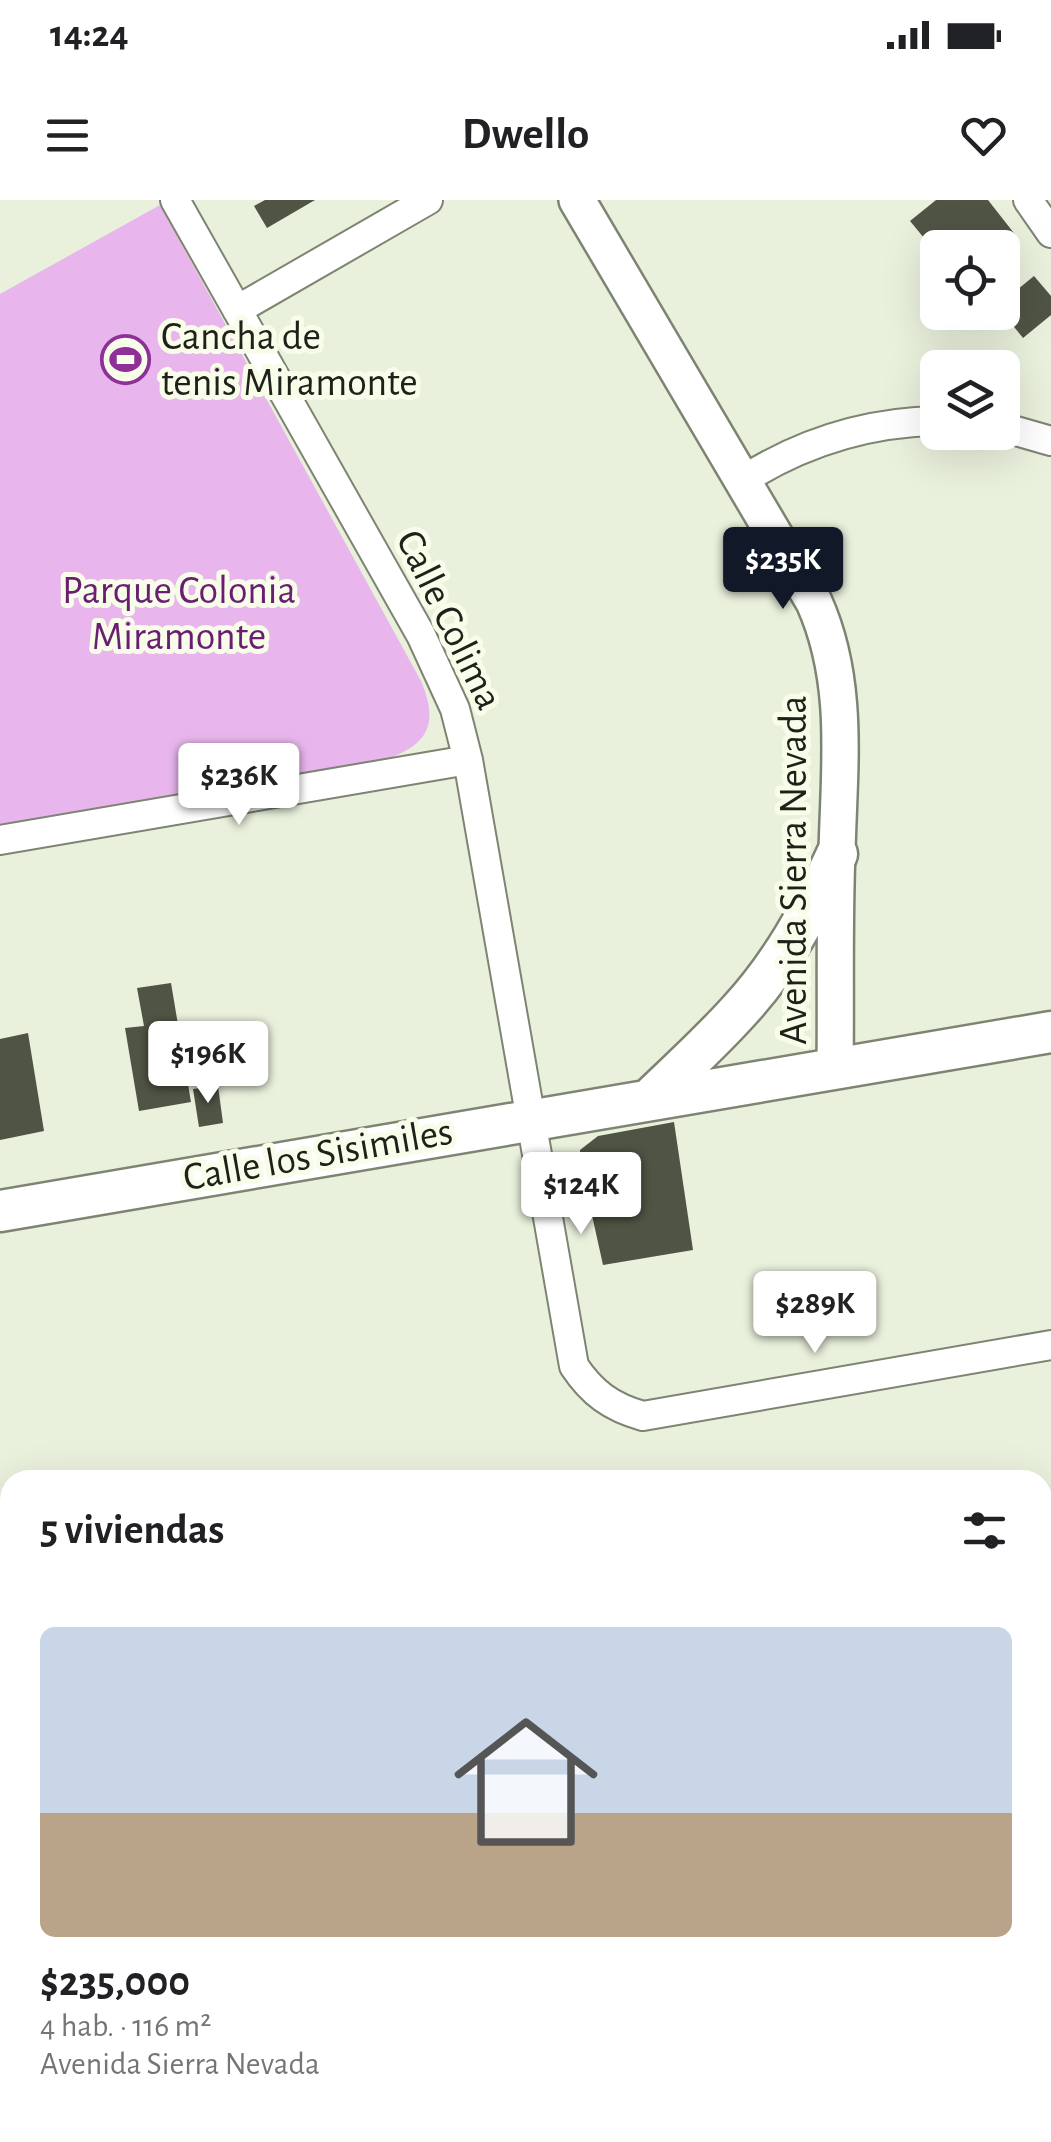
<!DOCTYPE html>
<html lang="es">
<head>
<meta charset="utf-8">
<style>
  body { margin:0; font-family:"Alegreya Sans",sans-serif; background:#f2f2f2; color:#202124; height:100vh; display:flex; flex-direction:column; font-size:38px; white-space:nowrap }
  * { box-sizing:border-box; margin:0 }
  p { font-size:32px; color:#757577 }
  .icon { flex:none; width:55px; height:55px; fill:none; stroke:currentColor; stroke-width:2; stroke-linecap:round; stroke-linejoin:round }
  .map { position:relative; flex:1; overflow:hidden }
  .panel { position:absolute; left:0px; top:1270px; width:1052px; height:672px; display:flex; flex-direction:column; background:#fff; border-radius:30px 30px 0 0; box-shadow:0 10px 40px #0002 }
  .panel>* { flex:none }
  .fabs { position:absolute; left:920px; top:30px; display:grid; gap:20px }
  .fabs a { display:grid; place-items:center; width:100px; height:100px; border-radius:15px; background:#fff; box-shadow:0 10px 40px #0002; font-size:50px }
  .price { position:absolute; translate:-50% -85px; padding:0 22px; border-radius:10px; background:#fff; color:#222; font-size:32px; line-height:65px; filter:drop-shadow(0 2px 5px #0008) }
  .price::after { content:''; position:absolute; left:50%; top:60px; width:30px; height:22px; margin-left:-15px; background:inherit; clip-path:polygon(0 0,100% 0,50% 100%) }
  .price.current { background:#111827; color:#fff }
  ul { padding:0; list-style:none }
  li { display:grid; align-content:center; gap:20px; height:530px; padding:0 40px }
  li+li { border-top:2px solid #e0e0e0 }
  li span { display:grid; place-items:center; height:310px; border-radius:15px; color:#555 }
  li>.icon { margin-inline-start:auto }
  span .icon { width:180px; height:180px; fill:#fffc; stroke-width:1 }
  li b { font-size:42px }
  h2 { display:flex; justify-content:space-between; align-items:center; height:120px; padding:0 40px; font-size:42px }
  .status { display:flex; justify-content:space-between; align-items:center; height:70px; padding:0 50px; background:#fff; direction:ltr }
  .status svg { height:28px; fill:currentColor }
  header { display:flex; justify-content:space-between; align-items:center; height:130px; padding:0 40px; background:#fff; font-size:45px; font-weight:600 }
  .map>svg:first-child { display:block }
</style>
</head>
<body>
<div class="status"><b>14:24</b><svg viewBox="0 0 49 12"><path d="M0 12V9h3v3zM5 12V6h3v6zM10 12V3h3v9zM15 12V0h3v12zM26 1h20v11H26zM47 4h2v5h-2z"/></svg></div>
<header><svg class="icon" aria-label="menu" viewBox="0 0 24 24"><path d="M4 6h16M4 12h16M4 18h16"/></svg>Dwello<svg class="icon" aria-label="heart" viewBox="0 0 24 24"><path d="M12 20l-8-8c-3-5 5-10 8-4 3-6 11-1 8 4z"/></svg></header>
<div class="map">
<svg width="1051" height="1942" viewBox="0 0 1051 1942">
  <rect width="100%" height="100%" fill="#e9f0dc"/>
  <!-- green -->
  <path fill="#e8b6ec" d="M160 5 421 481C449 546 402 554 352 570L0 625V94Z"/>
  <!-- building -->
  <path fill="#4f5444" d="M265 0H315L267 28 254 6Z
    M936 0H988L1017 37 1003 48H938V55L910 21Z
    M1034 76 1051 96V115L1023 138 1002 112V102Z
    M171 783 191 902 139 911 125 828 144 826 137 788Z
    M28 833 44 931 0 940V839Z
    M218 886 223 923 199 927 193 889Z
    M674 922 693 1050 603 1065 580 961V950L598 936Z
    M1051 1757V1827H1049L1042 1795V1759Z"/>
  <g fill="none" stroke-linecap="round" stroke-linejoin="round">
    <defs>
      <path id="minor" d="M175 0 421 435 455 509 468 560 574 1166C592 1193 611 1207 643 1216L1051 1145
        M1028 0 1051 33
        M237 110 428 0
        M1002 227 1051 241
        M743 280C803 242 866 222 938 221
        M0 640 468 560
        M1042 1466 1051 1465
        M0 1623 10 1622
        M1042 1710 1051 1715
        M0 1845 10 1843
        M122 1932V1942
        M381 1932 383 1942
        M659 1932 661 1942"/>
      <path id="tertiary" d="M577 0 814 402C850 482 839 567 837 652 834 724 836 796 835 868"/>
      <path id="secondary" d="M649 900C679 871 710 843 738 812 781 766 811 711 837 654
        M0 1011 1051 832"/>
    </defs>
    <!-- minor casing -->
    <use href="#minor" stroke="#7e8472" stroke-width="32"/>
    <!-- tertiary casing -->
    <use href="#tertiary" stroke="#7e8472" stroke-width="40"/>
    <!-- secondary casing -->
    <use href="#secondary" stroke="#7e8472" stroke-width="45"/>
    <!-- minor -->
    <use href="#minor" stroke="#fff" stroke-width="28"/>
    <!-- tertiary -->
    <use href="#tertiary" stroke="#fff" stroke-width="35"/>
    <!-- secondary -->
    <use href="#secondary" stroke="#fff" stroke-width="40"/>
  </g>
  <!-- icons -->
  <defs>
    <symbol id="stadium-ring" viewBox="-11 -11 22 22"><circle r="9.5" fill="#f7fde9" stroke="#8f3099" stroke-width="1.5"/><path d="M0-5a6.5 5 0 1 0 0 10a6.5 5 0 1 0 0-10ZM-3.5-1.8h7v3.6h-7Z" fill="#8f3099"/></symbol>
  </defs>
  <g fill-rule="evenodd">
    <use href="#stadium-ring" x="98" y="132" width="55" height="55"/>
  </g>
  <g text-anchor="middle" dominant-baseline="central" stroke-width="10" stroke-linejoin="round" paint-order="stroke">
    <!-- poi labels -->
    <g font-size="40" fill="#1e2019" stroke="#f7fde9" text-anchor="start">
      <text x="161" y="137">Cancha de<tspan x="161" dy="46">tenis Miramonte</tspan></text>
    </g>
    <!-- park labels -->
    <g font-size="40" fill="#691e71" stroke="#f7fde9">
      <text x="179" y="391">Parque Colonia<tspan x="179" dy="46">Miramonte</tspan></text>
    </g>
    <!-- street labels -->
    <g font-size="40" fill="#1e2019" stroke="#f7fde9">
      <text transform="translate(449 420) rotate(64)">Calle Colima</text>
      <text transform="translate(794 670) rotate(-90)">Avenida Sierra Nevada</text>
      <text transform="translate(318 955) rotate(-10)">Calle los Sisimiles</text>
    </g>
  </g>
</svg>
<div class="fabs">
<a><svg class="icon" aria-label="locate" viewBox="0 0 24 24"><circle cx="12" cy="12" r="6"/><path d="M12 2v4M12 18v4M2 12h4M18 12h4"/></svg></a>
<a><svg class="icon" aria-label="layers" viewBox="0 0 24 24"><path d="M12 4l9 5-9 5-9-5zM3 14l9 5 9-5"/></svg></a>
</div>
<b class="price current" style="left:783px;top:412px">$235K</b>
<b class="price" style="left:239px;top:628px">$236K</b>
<b class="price" style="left:208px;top:906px">$196K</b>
<b class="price" style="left:581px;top:1037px">$124K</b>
<b class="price" style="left:815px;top:1156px">$289K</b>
<section class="panel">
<h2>5 viviendas<svg class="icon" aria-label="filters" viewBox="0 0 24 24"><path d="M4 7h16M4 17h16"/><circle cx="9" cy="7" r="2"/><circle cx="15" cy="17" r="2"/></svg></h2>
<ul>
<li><span style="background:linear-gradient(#c9d6e8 60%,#b9a48a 0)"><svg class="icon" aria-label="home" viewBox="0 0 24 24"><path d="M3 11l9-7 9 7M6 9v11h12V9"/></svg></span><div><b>$235,000</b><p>4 hab. · 116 m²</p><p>Avenida Sierra Nevada</p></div></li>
</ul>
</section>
</div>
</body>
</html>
